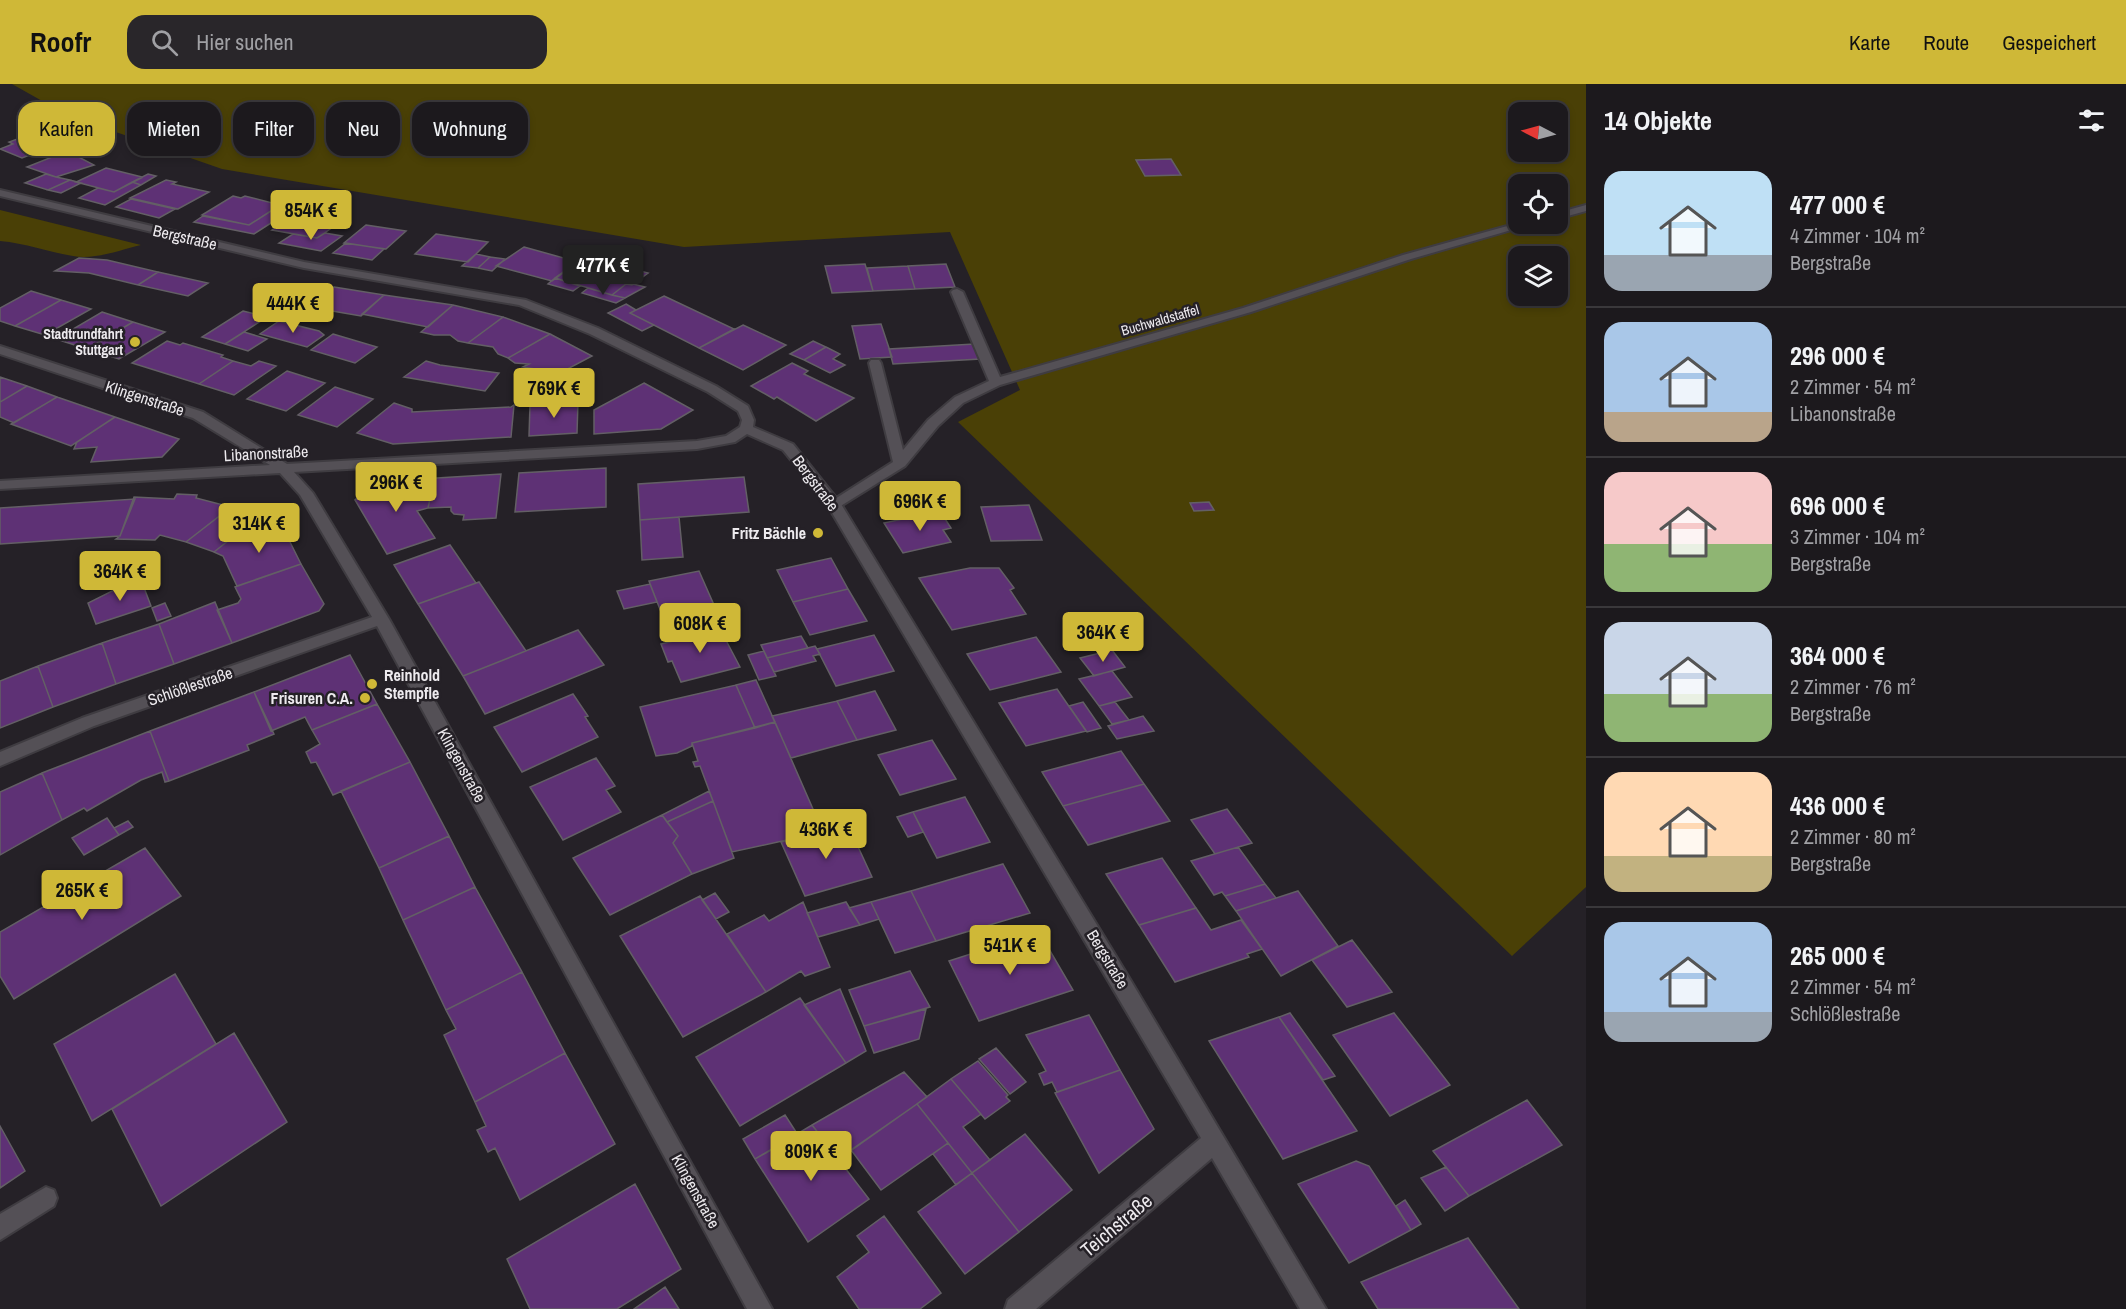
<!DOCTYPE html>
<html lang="de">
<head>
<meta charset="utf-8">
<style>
  body { margin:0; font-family:"Archivo Narrow",sans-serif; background:#29262a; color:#f1f3f6; height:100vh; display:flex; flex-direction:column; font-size:22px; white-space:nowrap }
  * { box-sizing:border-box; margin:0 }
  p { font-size:20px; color:#a0a0a4 }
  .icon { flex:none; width:33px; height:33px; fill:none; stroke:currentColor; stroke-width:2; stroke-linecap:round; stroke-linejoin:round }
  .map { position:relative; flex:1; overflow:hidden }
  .sheet { display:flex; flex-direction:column; background:#1c191d; width:540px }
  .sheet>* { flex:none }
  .banner { position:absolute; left:18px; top:18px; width:570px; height:54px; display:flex; gap:12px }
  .needle { width:39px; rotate:276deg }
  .tools { position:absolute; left:1508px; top:18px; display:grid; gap:12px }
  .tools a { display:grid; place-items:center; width:60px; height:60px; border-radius:12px; background:#1c191d; box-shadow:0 3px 9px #0003,0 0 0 2px #3a383b; font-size:30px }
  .price { position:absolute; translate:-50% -51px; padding:0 14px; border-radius:6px; background:#cfb837; color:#111; font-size:20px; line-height:39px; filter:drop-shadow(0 2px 3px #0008) }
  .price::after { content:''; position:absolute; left:50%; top:36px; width:18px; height:14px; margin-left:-9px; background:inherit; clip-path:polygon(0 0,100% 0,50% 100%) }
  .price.current { background:#222; color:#fff }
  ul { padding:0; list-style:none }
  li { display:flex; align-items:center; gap:18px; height:150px; padding:0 18px }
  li+li { border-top:2px solid #3a383b }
  li span { display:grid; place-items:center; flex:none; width:168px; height:120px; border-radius:18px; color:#555 }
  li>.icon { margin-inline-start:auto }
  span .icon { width:72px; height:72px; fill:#fffc; stroke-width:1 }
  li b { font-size:26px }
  h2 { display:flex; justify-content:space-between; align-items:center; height:72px; padding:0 18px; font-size:26px }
  .tag { padding:0 21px; border-radius:18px; background:#1c191d; box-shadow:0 3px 9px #0003,0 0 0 2px #3a383b; font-size:21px; line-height:54px }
  .tag.current { background:#cfb837; color:#111 }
  header { display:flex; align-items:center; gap:36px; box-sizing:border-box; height:84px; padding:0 30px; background:#cfb837; color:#111 }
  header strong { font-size:28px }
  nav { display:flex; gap:33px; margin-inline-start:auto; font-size:21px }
  .search { width:420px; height:54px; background:#29262a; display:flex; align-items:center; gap:15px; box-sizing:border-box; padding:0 21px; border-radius:18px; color:#a0a0a4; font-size:22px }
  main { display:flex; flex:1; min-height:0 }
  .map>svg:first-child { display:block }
</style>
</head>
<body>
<header>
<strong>Roofr</strong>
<div class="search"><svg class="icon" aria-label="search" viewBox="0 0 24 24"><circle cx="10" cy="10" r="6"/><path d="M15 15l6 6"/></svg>Hier suchen</div>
<nav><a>Karte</a><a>Route</a><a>Gespeichert</a></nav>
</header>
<main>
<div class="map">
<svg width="1586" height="1225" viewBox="0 0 1586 1225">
  <rect width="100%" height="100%" fill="#252127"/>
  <!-- green -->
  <path fill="#4a4006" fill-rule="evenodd" d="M12 0H1586V803L1512 872 958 338 1020 306 950 148 684 163 222 85 67 31ZM1518 28H1557V68H1518ZM1518 100H1557V140H1518ZM1518 172H1557V212H1518Z
    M0 126 141 161C120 166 95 176 73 172 48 168 25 159 0 157Z"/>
  <!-- building -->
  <path fill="#5e3175" stroke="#635f65" stroke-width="1.5" d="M28 51 47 58 43 60 51 63 22 74 0 65 13 60 9 58Z
    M67 67 94 81 56 93 27 83Z
    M1171 75 1181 91 1145 92 1136 76Z
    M106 84 142 93H143L114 108 76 98Z
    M46 90 56 93 70 96 48 106 25 99Z
    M148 90 156 92 141 101 132 98Z
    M70 96 81 99 61 109 48 106Z
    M166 96 176 98 172 100 209 108 178 125 130 114Z
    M132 98 141 101 105 121 79 114 98 104 114 108Z
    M233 112 241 114 245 112 280 121 249 141 202 131Z
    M131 115 175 125 159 134 116 123Z
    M271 127 285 130 254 150 194 138 203 132 249 141Z
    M298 128 342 137 317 154 272 146Z
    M366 141 406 147 386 165 344 159Z
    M325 149 342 152 321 167 279 159 293 150 317 154Z
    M436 150 488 158 468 178 415 170Z
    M346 159 384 165 372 176 333 169Z
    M524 163 578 178 552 197 496 182Z
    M476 170 490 173 478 184 462 182Z
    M585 172 648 189 632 201 626 200 612 211 555 194Z
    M490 173 505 175 492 187 478 184Z
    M79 174 107 176 158 188 138 201 89 189 55 187Z
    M865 180 873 207 832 209 825 182Z
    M946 180 955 203 915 205 908 182Z
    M908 182 915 205 873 207 867 184Z
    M158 188 208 199 188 212 138 201Z
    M555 194 580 202 573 207 548 200Z
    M626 200H633L645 203 625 214 612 211Z
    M334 203 384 211 361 232 309 223Z
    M588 204 612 211 625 214 616 219 582 209Z
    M31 207 61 216 15 242 0 237V224Z
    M384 211 453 221 428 243 362 230Z
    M664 212 734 245 699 264 630 229Z
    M61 216 91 225 45 251 15 242Z
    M626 220 636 226 630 229 654 241 642 247 608 229Z
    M453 221 503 233 468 259 458 257 450 251H434L421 248Z
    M286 222 302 227 285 238 268 234Z
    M243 227 267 233 225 260 202 253Z
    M102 228 133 238 87 265 56 255Z
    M503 233 550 250 508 274 498 270 493 263 468 259Z
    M279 237 319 247 324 251 307 263 260 250Z
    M133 238 165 248 119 275 87 265Z
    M881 240 892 273 860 275 852 242Z
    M743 241 786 261 743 286 699 264Z
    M244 248 267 255 248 267 225 260Z
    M333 250 377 263 355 279 311 266Z
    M550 250 592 272 560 289 523 283 529 280 515 279 508 274Z
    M167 257 180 261 183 259 223 271 221 273 233 277 199 300 132 279Z
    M813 257 826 263 804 276 790 270Z
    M974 260 980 275 893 280 889 265Z
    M826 263 840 270 833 275 845 281 830 289 804 276Z
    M233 277 251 282 259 277 276 282 234 311 199 300Z
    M426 277 440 281 499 289 485 307 404 293Z
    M792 279 808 287 804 290 854 314 816 337 777 313 774 315 751 302Z
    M287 287 325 299 286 327 247 315Z
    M0 293 27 302 0 318Z
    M644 299 693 326 661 345 594 350V326Z
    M27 302 57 313 14 339 0 333V318Z
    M335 303 373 315 337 343 298 331Z
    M57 313 115 333 71 362 11 340Z
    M578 318 577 349 529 352 530 321Z
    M394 319 412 325V328L511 323 514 321 511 353 393 360 357 349Z
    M115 333 179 355 162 373 91 378 97 363 74 365 77 358Z
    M606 384V423L515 428 519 389Z
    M501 390 496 434 463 436 464 431 454 430 451 427V423L428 424 431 410H418L421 395Z
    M744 393 749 428 640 436 638 400Z
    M421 395 418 410H431L428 424 417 427 435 454 387 470 355 416 377 397Z
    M177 410 197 411 196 414 231 423 186 458 160 451 155 456 116 455 120 452 134 413 174 415Z
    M135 415 120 452 0 460V424Z
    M1209 418 1214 426 1194 427 1190 419Z
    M1029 421 1042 456 991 457 981 423Z
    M231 423 270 437 249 453 238 449 214 468 186 458Z
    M940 427 951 444 943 446 951 458 903 469 884 439Z
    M679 433 683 473 642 476 640 436Z
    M270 437 283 444 301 480 237 502 223 472 214 468 238 449 249 453Z
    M450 461 476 499 418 520 394 481Z
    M831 474 848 505 793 518 777 486Z
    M301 480 324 520 319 527 232 559 217 526 238 519 241 515 235 503Z
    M970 484H999L1014 504 1010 506 1026 530 952 546 919 494Z
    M699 487 714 521 695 525 694 521 661 528 649 497Z
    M140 493 151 522 96 540 88 519Z
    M479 498 526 567 463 592 418 520Z
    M650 500 657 518 624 525 617 507Z
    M848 505 867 537 810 551 793 518Z
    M215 518 232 559 174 580 159 540Z
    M165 519 171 532 157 537 152 524Z
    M159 540 174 580 116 600 102 559Z
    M719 543 740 583 681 598 672 577 668 578 661 560 678 556 676 550Z
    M578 546 604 581 485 630 463 592Z
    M874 551 894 587 836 602 817 565Z
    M801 552 808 564 767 574 761 561Z
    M1036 553 1061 588 990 606 967 570Z
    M102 559 116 600 53 623 38 582Z
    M815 562 820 570 813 572 816 577 774 588 767 574Z
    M1112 566 1125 583 1094 592 1080 574Z
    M764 567 776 592 759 596 748 571Z
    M350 571 377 620 312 646 305 633 271 647 254 608Z
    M38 582 53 623 0 644V597Z
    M1112 587 1132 613 1099 622 1079 595Z
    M756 596 775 638 755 644 736 601Z
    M736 601 755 644 692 659V662L677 669 656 672 640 623Z
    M1057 605 1086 647 1026 662 999 619Z
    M875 607 896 646 857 656 837 617Z
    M254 608 274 650 247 661 249 666 169 697 150 647Z
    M573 610 588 632 585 633 598 653 522 688 494 643Z
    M837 617 857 656 791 674 772 632Z
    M1083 618 1101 644 1087 648 1069 622Z
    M1115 618 1129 636 1112 640 1099 622Z
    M377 620 410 678 333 711 316 678 311 679 306 668 320 660 312 646Z
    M1143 632 1154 647 1117 655 1108 642Z
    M775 638 823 748 732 768 700 682 695 683 693 678 698 677 692 659Z
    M150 647 169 697 165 698 162 688 141 696 87 727 84 724 62 736 42 689Z
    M932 656 956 695 900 711 878 671Z
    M1121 667 1144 700 1063 722 1042 688Z
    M596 674 615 702 606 706 621 728 563 756 530 703Z
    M410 678 449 752 379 784 341 707Z
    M42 689 62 736 0 771V708Z
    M1144 700 1170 737 1088 761 1063 722Z
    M709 707 713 717 667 738 662 731Z
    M965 713 990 758 937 774 913 728Z
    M713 717 734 774 692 790 673 759 678 752 667 738Z
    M1227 725 1252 759 1215 770 1191 736Z
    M913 728 923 748 908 753 897 733Z
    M662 731 678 752 673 759 692 790 610 831 573 774Z
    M107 734 119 751 84 771 72 754Z
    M128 737 133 743 119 751 114 744Z
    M848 741 872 793 805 812 781 758Z
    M449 752 475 803 403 836 379 784Z
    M1238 763 1265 800 1225 812 1222 808 1214 811 1191 777Z
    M145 764 181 812 14 915 0 892V848Z
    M1162 774 1196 824 1139 841 1106 790Z
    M1003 780 1030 829 936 857 911 807Z
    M1265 800 1276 814 1236 827 1225 812Z
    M475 803 522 888 446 926 403 836Z
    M911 807 936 857 895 869 871 818Z
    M1298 807 1338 862 1281 892 1236 827Z
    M715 809 729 828 716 835 702 816Z
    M700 812 766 908 683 953 620 852Z
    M803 818 830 883 805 892 801 887 766 908 727 850 764 831 769 837Z
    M846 818 860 841 818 853 807 829Z
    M871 818 879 835 860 841 849 824Z
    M1196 824 1211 846 1241 836 1262 865 1247 870 1249 873 1175 898 1139 841Z
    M1039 848 1073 906 979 937 949 877Z
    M1352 856 1392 908 1347 923 1312 876Z
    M910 887 930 923 864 942 849 906Z
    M522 888 565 969 475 1018 444 951 456 945 446 926Z
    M175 890 216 960 92 1037 54 960Z
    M840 905 866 967 846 979 804 921Z
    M800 914 846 979 740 1042 696 973Z
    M926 925 919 955 874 969 864 942Z
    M1290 929 1335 992 1323 996 1279 933Z
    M1394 929 1450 1001 1390 1032 1333 951Z
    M1089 931 1120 986 1057 1008 1052 998 1044 1001 1039 990 1046 987 1026 951Z
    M1279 933 1357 1047 1283 1075 1209 957Z
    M234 949 287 1038 161 1122 112 1025Z
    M996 964 1026 998 1010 1010 979 975Z
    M565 969 615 1060 520 1116 495 1064 488 1068 477 1046 486 1042 475 1018Z
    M978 977 1008 1011 1006 1013 1010 1017 985 1035 951 995Z
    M1120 986 1154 1045 1099 1089 1055 1009Z
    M904 988 927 1013 839 1075 812 1041Z
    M951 995 981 1030 963 1043 990 1076 972 1089 917 1020Z
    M1527 1016 1562 1061 1469 1112 1433 1067Z
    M917 1020 948 1059 881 1106 851 1066Z
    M785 1031 798 1051 755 1075 743 1055Z
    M812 1041 869 1115 808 1158 755 1075Z
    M0 1042 25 1087 0 1104Z
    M1025 1050 1072 1106 1019 1148 972 1089Z
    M948 1059 972 1089 956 1101 933 1070Z
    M1356 1077 1369 1082 1411 1146 1349 1179 1298 1100Z
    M1446 1083 1469 1112 1445 1127 1421 1094Z
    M972 1089 1019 1148 965 1190 918 1128Z
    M635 1100 681 1185 617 1225H530L507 1175Z
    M1405 1116 1421 1140 1411 1146 1396 1122Z
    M884 1132 941 1209 920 1225H859L837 1193 869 1168 857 1152Z
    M1468 1154 1519 1225H1378L1361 1198Z
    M665 1203 679 1225H634Z"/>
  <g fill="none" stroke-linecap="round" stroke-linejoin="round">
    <defs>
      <path id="service" d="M1586 121V127L1557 135V129Z
        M1518 139 1532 140 1411 175 1251 228 1000 301 963 319 938 342 905 382 839 423 834 424 827 420 893 378 869 279 871 276H879L881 279 903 366 928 336 955 313 989 297 951 208 953 206 957 205 963 208 1000 293 1243 224 1403 171Z
        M46 1103 54 1106 57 1114 54 1122 0 1156V1130Z"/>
      <path id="minor" d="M0 106 304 178 526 216 598 244 716 302 748 322 754 336 753 343 793 360 841 420 1131 897 1326 1225H1300L1212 1074 1036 1225H1005L1008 1216 1201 1054 828 422 783 366 747 350 735 358 697 365 294 388 313 409 389 535 772 1225H747L377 542 94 642 0 682V668L82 634 372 533 300 411 280 389 0 405V397L270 381 193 334 0 270V262L203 328 287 380 697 357 726 352 740 343 742 336 738 327 708 308 590 250 519 221 304 184 0 112Z"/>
    </defs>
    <!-- service casing -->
    <use href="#service" stroke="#3f3c41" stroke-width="4"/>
    <!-- minor casing -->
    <use href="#minor" stroke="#3f3c41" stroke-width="4"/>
    <!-- service -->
    <use href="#service" fill="#545056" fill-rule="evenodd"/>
    <!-- minor -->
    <use href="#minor" fill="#545056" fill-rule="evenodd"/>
  </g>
  <!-- markers -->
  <g fill="#cfb837" stroke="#252127" stroke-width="2">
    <circle cx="135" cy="258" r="6"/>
    <circle cx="818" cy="449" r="6"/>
    <circle cx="372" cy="600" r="6"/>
    <circle cx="365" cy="614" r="6"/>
  </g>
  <g text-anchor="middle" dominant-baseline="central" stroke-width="5" stroke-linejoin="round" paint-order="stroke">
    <!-- far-street labels -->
    <g font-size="14" fill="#edeaee" stroke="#252127">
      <text transform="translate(1160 236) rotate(-16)">Buchwaldstaffel</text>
    </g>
    <!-- far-poi labels -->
    <g font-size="14" font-weight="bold" fill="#edeaee" stroke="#252127" text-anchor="end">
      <text x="123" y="250">Stadtrundfahrt<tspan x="123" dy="16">Stuttgart</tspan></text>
    </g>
    <!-- street labels -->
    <g font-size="16" fill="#edeaee" stroke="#252127">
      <text transform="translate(185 153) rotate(13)">Bergstraße</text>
      <text transform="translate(145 314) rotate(18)">Klingenstraße</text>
      <text transform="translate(266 369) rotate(-3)">Libanonstraße</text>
      <text transform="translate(816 399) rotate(53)">Bergstraße</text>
      <text transform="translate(190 602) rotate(-19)">Schlößlestraße</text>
      <text transform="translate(462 681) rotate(61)">Klingenstraße</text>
      <text transform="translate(1108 875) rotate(59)">Bergstraße</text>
      <text transform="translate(696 1107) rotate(61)">Klingenstraße</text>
    </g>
    <!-- poi labels -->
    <g font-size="16" font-weight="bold" fill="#edeaee" stroke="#252127" text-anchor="end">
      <text x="806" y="449">Fritz Bächle</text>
      <text x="384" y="591" text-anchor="start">Reinhold<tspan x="384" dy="18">Stempfle</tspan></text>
      <text x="353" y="614">Frisuren C.A.</text>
    </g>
    <!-- near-street labels -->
    <g font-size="20" fill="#edeaee" stroke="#252127">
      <text transform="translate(1116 1141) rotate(-40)">Teichstraße</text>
    </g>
  </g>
</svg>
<div class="tools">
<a><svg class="needle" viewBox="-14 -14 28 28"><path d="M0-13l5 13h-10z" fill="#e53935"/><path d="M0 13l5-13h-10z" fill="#a0a0a4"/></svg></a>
<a><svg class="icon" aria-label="locate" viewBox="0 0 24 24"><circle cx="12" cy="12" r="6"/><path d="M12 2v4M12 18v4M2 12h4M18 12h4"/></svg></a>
<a><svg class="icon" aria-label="layers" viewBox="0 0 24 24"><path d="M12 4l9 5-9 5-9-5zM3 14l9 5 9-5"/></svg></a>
</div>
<b class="price" style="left:311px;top:157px">854K €</b>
<b class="price current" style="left:603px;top:212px">477K €</b>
<b class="price" style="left:293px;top:250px">444K €</b>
<b class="price" style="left:554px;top:335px">769K €</b>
<b class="price" style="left:396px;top:429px">296K €</b>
<b class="price" style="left:920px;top:448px">696K €</b>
<b class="price" style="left:259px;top:470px">314K €</b>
<b class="price" style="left:120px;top:518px">364K €</b>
<b class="price" style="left:700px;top:570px">608K €</b>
<b class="price" style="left:1103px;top:579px">364K €</b>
<b class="price" style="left:826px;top:776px">436K €</b>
<b class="price" style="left:82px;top:837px">265K €</b>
<b class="price" style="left:1010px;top:892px">541K €</b>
<b class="price" style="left:811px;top:1098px">809K €</b>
<div class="banner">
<a class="tag current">Kaufen</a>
<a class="tag">Mieten</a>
<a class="tag">Filter</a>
<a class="tag">Neu</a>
<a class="tag">Wohnung</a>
</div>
</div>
<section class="sheet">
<h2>14 Objekte<svg class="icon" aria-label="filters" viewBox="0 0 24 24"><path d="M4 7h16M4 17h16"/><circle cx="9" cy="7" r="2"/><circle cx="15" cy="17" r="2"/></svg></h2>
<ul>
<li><span style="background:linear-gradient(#bfe0f5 70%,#9aa5b1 0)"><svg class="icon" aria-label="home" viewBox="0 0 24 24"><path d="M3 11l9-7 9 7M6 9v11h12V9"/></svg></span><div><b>477 000 €</b><p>4 Zimmer · 104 m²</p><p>Bergstraße</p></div></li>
<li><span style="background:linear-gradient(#a9c7e8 75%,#b9a48a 0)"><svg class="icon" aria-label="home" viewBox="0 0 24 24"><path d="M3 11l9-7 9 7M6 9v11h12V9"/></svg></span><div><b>296 000 €</b><p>2 Zimmer · 54 m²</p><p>Libanonstraße</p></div></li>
<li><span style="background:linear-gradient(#f6c9c9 60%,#8fb573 0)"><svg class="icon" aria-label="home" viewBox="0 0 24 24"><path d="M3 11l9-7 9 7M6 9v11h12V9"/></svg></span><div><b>696 000 €</b><p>3 Zimmer · 104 m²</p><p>Bergstraße</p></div></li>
<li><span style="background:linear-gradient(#c9d6e8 60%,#8fb573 0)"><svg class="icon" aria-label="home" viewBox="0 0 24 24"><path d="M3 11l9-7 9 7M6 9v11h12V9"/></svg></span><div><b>364 000 €</b><p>2 Zimmer · 76 m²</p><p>Bergstraße</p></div></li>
<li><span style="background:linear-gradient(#ffd9b3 70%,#c2b280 0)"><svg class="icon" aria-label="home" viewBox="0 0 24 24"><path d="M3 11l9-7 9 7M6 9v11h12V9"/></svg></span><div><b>436 000 €</b><p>2 Zimmer · 80 m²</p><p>Bergstraße</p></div></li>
<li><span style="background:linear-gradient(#a9c7e8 75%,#9aa5b1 0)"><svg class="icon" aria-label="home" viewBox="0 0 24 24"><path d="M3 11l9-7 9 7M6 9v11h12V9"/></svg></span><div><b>265 000 €</b><p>2 Zimmer · 54 m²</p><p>Schlößlestraße</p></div></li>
</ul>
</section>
</main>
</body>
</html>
